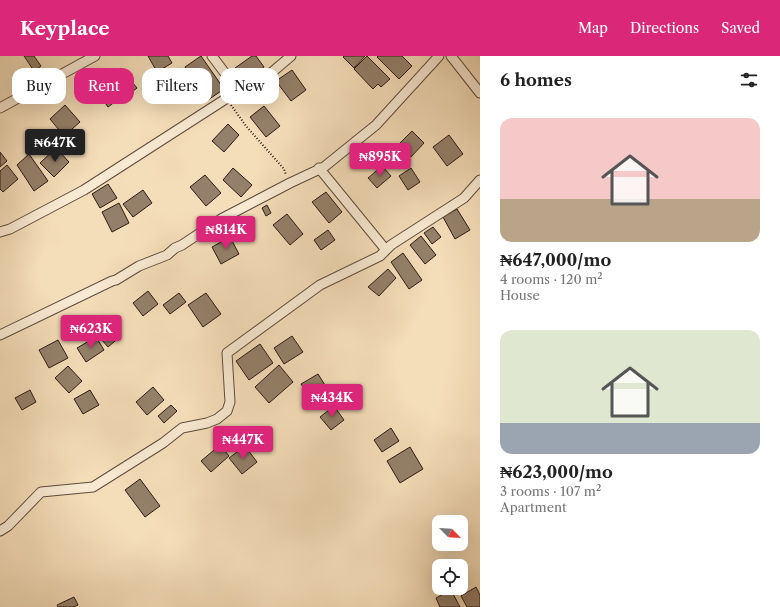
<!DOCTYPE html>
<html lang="en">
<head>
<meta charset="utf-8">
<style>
  body { margin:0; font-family:"Libre Caslon Text",serif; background:#f2f2f2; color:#222; height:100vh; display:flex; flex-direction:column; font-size:15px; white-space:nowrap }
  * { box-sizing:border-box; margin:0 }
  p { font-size:13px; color:#767676 }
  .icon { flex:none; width:22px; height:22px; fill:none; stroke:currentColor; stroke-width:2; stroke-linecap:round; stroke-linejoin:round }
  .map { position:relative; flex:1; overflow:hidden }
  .drawer { display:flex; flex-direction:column; background:#fff; width:300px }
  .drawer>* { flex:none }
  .hud { position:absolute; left:12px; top:12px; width:380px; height:36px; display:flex; gap:8px }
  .needle { width:26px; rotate:114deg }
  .controls { position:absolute; left:432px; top:459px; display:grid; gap:8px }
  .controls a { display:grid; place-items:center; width:36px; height:36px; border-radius:8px; background:#fff; box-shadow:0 4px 16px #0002; font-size:20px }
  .price { position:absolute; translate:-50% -34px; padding:0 9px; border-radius:4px; background:#db2777; color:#fff; font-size:13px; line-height:26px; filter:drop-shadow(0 1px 2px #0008) }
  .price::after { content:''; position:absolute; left:50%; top:24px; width:12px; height:9px; margin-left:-6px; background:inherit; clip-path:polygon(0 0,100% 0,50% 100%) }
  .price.active { background:#222; color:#fff }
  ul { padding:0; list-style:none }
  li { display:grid; align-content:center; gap:8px; height:212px; padding:0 20px }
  li span { display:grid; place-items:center; height:124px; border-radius:12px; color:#555 }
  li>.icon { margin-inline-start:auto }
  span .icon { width:72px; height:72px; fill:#fffc; stroke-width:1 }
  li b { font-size:17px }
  h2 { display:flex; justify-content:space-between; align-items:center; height:48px; padding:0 20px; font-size:17px }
  .chip { padding:0 14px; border-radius:12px; background:#fff; box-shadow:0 4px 16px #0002; font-size:14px; line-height:36px }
  .chip.active { background:#db2777; color:#fff }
  header { display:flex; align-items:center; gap:24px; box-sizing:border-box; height:56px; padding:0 20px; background:#db2777; color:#fff }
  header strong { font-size:19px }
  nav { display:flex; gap:22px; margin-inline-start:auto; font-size:14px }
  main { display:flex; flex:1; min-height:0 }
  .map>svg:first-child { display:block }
</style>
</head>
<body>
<header>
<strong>Keyplace</strong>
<nav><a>Map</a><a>Directions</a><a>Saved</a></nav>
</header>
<main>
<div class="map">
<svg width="480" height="551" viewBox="0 0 480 551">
  <rect width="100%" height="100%" fill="#f4ddb9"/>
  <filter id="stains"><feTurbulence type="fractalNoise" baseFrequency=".005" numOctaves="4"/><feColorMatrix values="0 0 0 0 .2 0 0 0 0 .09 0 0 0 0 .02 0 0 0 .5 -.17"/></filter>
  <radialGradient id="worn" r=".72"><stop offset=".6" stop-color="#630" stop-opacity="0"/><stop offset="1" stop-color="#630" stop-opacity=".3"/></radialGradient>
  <!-- building -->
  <path fill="#94806a" stroke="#2d1b14" d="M24 0H34L41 10 34 15Z
    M148 0H168L172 7 157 16Z
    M201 0 224 33 208 44 185 11Z
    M252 0H256L264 11 245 25 235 12Z
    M344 0H365L354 12 343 1Z
    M367 0 390 23 381 31 378 28 373 33 354 13Z
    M378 0H402L412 10 399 23 377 1Z
    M121 12 137 32 123 43 107 23Z
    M181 12 193 29 177 41 165 24Z
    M292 14 306 34 291 45 276 25Z
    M100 16 120 42 108 51 89 25Z
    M65 49 80 66 64 80 50 63Z
    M264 50 280 70 266 81 250 61Z
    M228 68 239 79 224 96 212 85Z
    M412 75 424 87 411 101 399 88Z
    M449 79 463 98 447 110 433 91Z
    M56 92 69 106 54 121 40 107Z
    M0 96 7 105 0 111Z
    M29 98 48 125 34 135 17 109Z
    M7 109 18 123 3 136 0 133V115Z
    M382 110 391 120 377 132 368 122Z
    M233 112 252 129 241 141 223 124Z
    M411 112 420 126 408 134 399 120Z
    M205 119 221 137 206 150 190 131Z
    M108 128 117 142 100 152 92 138Z
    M143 134 152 147 133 161 123 148Z
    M326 136 342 156 329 167 312 146Z
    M119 147 129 167 112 176 102 156Z
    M267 149 271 157 266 160 262 152Z
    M457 153 470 174 455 183 443 161Z
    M287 158 303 178 290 189 273 169Z
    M433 171 441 181 432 188 424 177Z
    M328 174 335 184 321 194 314 184Z
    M421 180 436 199 425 208 410 189Z
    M230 181 239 198 221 208 212 191Z
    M403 197 422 224 409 233 391 206Z
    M388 213 396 222 379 240 368 231Z
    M148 235 158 248 143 260 133 247Z
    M179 237 186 246 170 258 163 249Z
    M206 237 221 258 203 271 188 249Z
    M105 260 121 280 108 291 91 271Z
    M292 280 303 296 284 308 274 292Z
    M96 281 104 294 86 306 77 292Z
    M58 284 68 302 49 312 39 294Z
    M260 288 273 307 249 324 236 305Z
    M279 309 293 326 269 347 255 331Z
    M68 310 82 325 69 337 55 322Z
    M318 318 330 337 313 348 301 328Z
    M153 331 164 344 147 359 136 346Z
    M30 334 36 346 22 354 15 342Z
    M90 334 99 349 83 358 74 343Z
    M171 349 177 355 164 367 158 360Z
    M334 350 344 364 331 374 320 361Z
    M391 372 399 385 382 396 374 384Z
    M220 389 229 400 211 416 201 405Z
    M245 390 257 406 242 418 229 402Z
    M410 391 423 413 400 427 387 405Z
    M140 423 160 450 145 461 125 434Z
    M476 531 480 539V551H467L461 540Z
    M451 534 460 551H440L436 542Z
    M74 541 78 549 74 551H58L57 549Z"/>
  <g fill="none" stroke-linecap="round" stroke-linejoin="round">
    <defs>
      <path id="street" d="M212 0 243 41 291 0
        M451 0 480 37
        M0 52 95 0
        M319 112 386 194
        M0 176 10 173 84 134 238 35
        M0 279 112 225 116 224 139 210 167 199 175 192 182 189 221 163 290 127 324 111 376 69 439 0
        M0 475 8 470 41 436 93 431 163 387 182 372 207 367 217 363 227 355 230 346 227 297 320 229 380 200 391 189 464 142 480 124"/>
    </defs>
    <!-- street casing -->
    <use href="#street" stroke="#5f4c3d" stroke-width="11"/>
    <!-- path -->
    <path stroke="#2d1b14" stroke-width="2" stroke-dasharray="1 2" stroke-linecap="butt" d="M231 49 246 70 284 113 286 119"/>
    <!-- street -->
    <use href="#street" stroke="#f8e9d2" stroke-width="9"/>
  </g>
  <rect width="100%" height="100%" filter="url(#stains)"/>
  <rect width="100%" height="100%" fill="url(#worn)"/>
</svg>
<div class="controls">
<a><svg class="needle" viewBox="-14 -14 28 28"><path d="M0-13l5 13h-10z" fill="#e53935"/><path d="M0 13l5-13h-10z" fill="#767676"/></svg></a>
<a><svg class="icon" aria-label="locate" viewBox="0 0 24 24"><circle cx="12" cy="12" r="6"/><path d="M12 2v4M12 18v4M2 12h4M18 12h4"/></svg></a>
</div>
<b class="price active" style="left:55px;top:107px">₦647K</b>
<b class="price" style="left:380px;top:121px">₦895K</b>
<b class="price" style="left:226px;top:194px">₦814K</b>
<b class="price" style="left:91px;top:293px">₦623K</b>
<b class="price" style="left:332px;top:362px">₦434K</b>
<b class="price" style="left:243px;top:404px">₦447K</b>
<div class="hud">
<a class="chip">Buy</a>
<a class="chip active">Rent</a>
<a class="chip">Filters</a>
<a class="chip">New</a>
</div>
</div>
<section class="drawer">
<h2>6 homes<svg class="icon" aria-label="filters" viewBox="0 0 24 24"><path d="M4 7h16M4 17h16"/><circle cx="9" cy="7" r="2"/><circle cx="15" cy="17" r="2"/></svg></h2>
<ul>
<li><span style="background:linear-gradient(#f6c9c9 65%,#b9a48a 0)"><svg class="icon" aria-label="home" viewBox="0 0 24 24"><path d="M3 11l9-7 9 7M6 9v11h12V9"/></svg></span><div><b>₦647,000/mo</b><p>4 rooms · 120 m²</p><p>House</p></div></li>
<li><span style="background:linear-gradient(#dfe7d0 75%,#9aa5b1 0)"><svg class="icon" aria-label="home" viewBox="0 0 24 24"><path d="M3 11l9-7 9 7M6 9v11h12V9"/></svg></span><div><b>₦623,000/mo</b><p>3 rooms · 107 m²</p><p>Apartment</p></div></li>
</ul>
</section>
</main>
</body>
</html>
